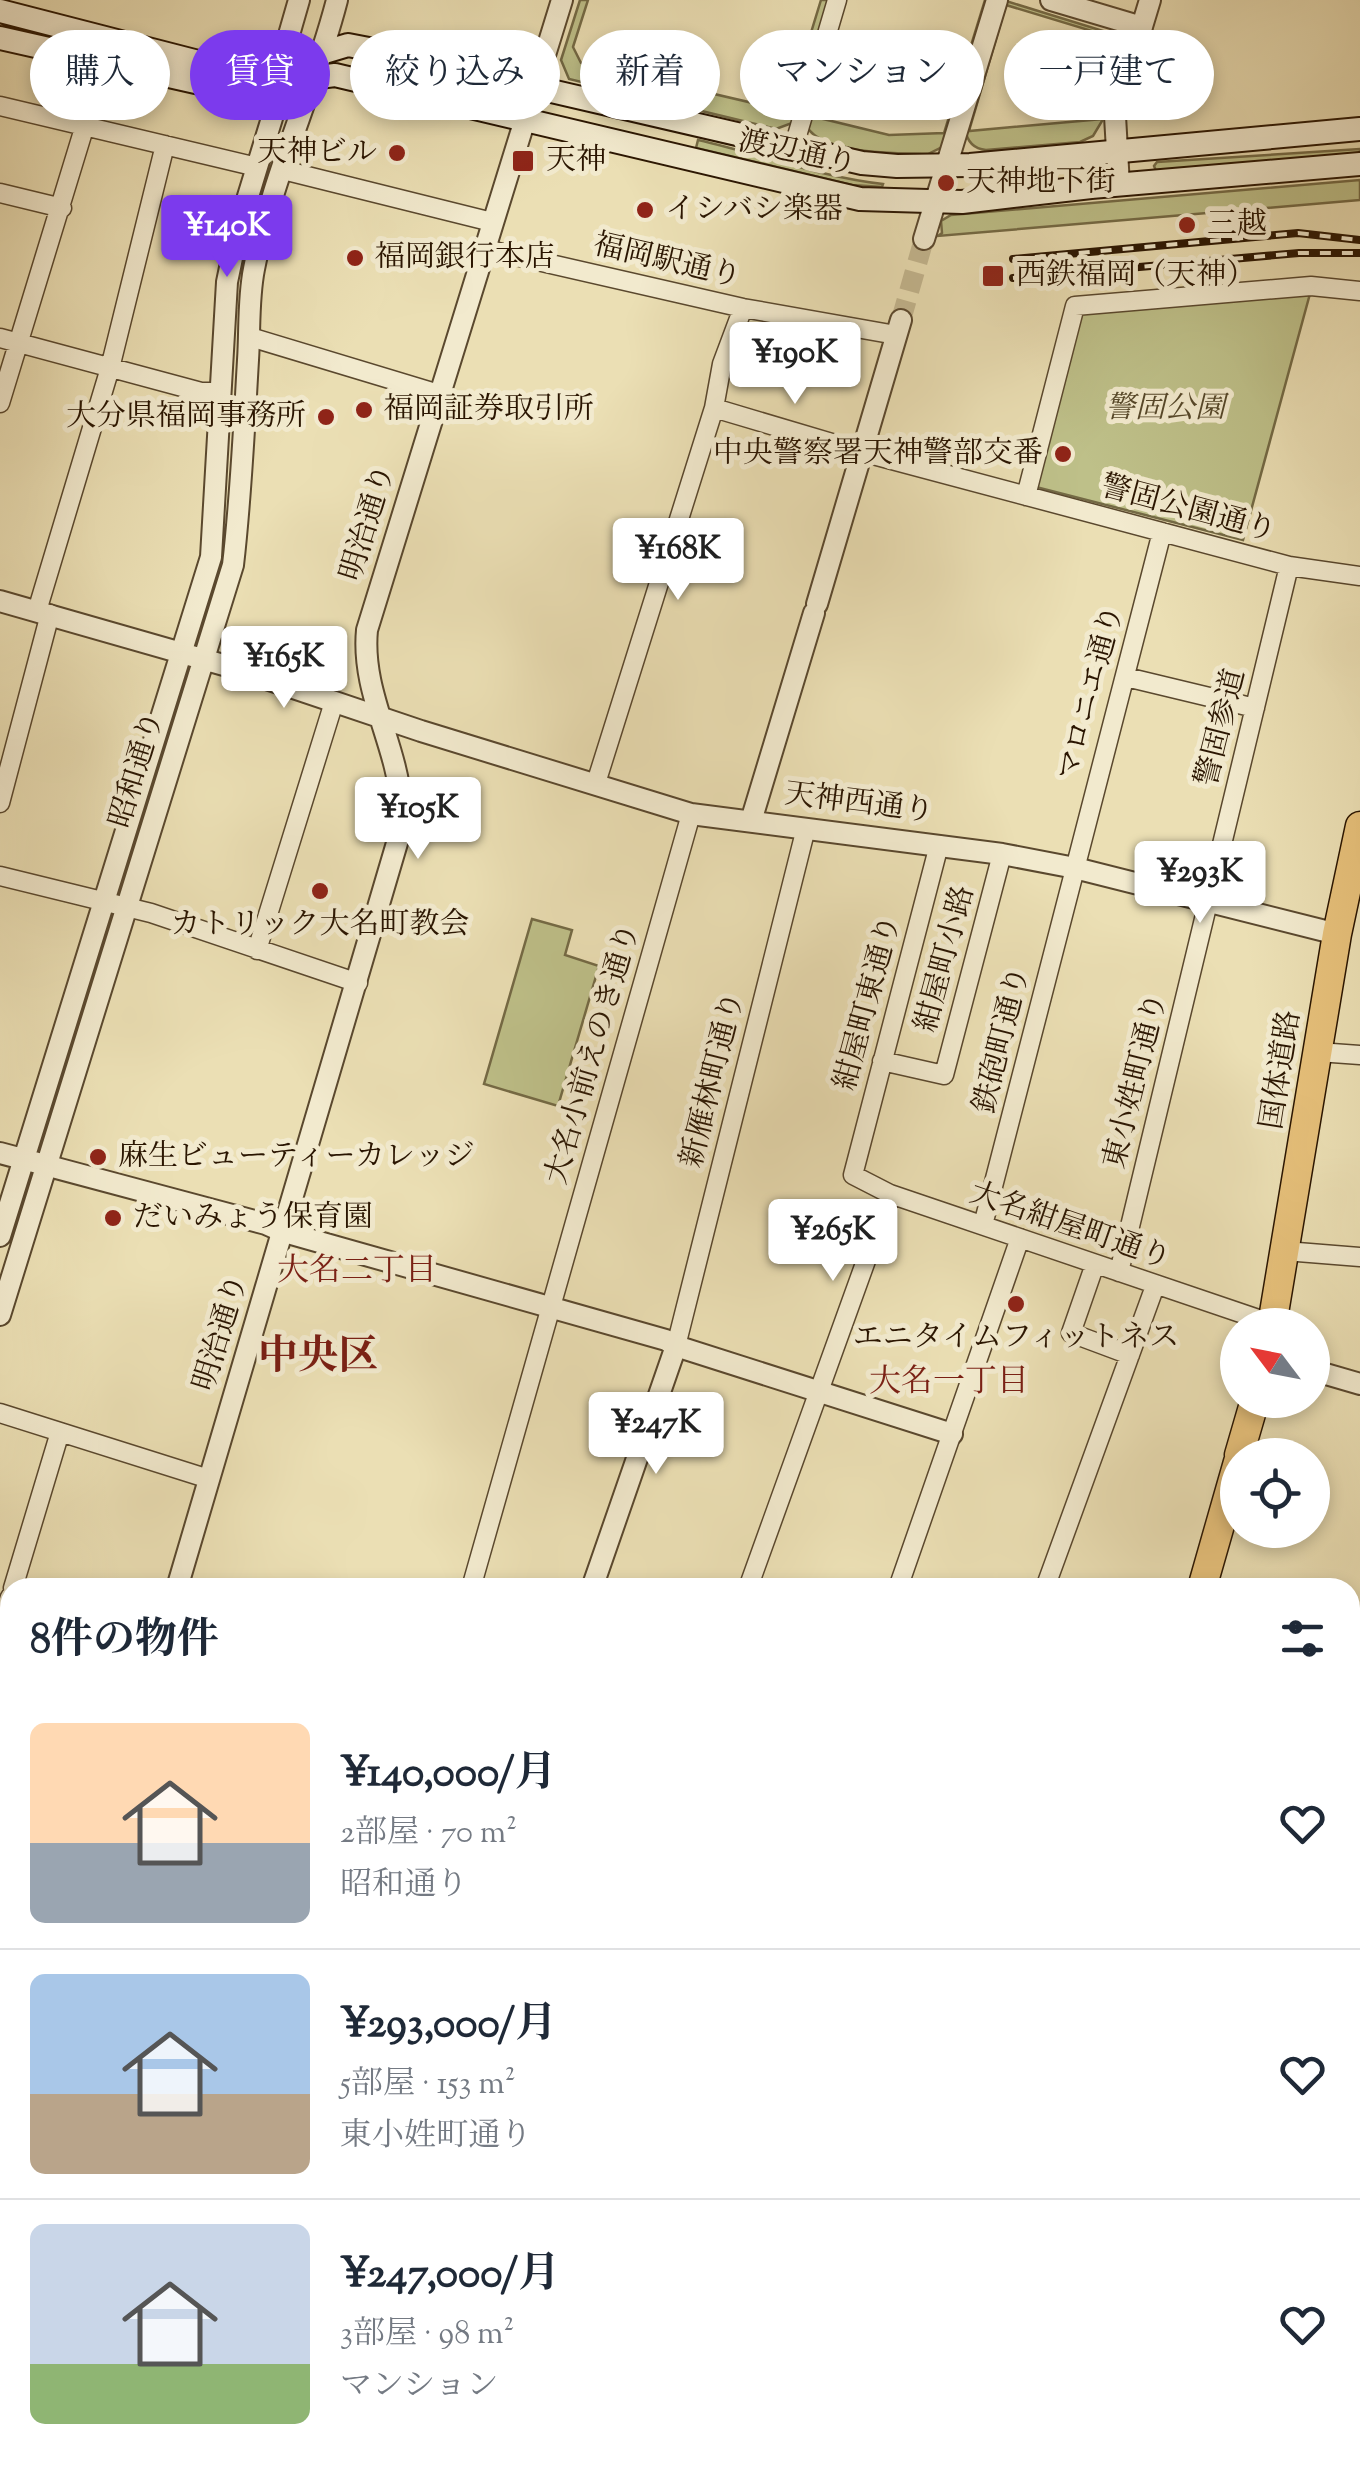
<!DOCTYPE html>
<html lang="ja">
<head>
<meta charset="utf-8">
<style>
  body { margin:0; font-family:"Sorts Mill Goudy","Noto Serif JP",serif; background:#f2f2f3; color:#1f2937; height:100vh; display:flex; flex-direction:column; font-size:38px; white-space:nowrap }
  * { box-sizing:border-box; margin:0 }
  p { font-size:32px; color:#747a83 }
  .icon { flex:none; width:55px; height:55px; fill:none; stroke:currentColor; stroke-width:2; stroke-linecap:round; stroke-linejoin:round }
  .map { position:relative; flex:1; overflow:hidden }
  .side { position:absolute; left:0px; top:1578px; width:1360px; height:892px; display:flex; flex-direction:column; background:#fff; border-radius:30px 30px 0 0; box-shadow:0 5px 15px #0003 }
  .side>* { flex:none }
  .top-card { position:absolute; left:30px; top:30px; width:1300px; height:90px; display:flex; gap:20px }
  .needle { width:65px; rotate:302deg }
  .buttons { position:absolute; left:1220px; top:1308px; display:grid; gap:20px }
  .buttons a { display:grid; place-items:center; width:110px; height:110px; border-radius:50%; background:#fff; box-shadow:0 5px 15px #0003; font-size:50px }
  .price { position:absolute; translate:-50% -85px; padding:0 22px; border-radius:10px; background:#fff; color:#222; font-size:32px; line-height:65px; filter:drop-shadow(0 2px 5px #0008) }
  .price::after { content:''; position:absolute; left:50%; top:60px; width:30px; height:22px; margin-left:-15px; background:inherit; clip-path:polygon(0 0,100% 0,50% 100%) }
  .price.on { background:#7c3aed; color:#fff }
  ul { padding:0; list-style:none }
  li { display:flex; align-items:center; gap:30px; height:250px; padding:0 30px }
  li+li { border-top:2px solid #e0e1e3 }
  li span { display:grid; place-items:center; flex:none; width:280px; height:200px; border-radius:15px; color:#555 }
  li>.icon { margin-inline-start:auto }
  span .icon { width:120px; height:120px; fill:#fffc; stroke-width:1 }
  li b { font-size:42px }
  h2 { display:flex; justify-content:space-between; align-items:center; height:120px; padding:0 30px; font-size:42px }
  .pill { padding:0 35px; border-radius:45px; background:#fff; box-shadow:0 5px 15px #0003; font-size:35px; line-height:90px }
  .pill.on { background:#7c3aed; color:#fff }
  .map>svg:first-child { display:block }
</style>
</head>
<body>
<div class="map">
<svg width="1360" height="2469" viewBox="0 0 1360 2469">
  <rect width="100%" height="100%" fill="#ebdfb4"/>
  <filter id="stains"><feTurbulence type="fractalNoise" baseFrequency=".002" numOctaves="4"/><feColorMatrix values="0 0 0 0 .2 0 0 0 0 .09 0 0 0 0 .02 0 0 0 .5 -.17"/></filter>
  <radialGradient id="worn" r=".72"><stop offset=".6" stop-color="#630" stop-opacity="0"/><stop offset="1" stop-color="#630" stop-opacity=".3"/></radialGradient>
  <!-- green -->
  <path fill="#bec089" stroke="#746a45" stroke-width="2.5" fill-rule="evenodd" d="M580 0H588L573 47 581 63 787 111 821 0H828L792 123 776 129 569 79 561 60Z
    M842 0H846L811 116 889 135 944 133 985 0H989L942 147 928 154C898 153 824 155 807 127Z
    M1006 1 1126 38 1102 121 1093 136 1080 142 986 150C974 149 967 141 965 129ZM1006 5 1125 41 1102 119 969 131Z
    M698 140C760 154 820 177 883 184L882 187 852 185 696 148Z
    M1360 149V153L1156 171 1154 166 1157 162Z
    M1360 180V200L938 236 942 233 941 221 951 215Z
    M1311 290 1243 540 1032 486 1078 307Z
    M532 919 572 930 565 955 599 966 558 1106 484 1084Z
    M10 2148V2460H374L370 2469H0V2171Z"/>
  <!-- water -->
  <path fill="#98bdad" stroke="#6c7a68" stroke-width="2.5" d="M0 2239 3 2252 10 2256V2419L0 2414Z"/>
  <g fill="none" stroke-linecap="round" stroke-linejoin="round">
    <!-- tertiary-tunnel -->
    <path stroke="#c4b790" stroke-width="20" stroke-dasharray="20 10" stroke-linecap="butt" d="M901 320 924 239"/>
    <defs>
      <path id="minor" d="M0 106 257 167
        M794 146 837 0
        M283 170 492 222
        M0 193 62 208
        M485 249 743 308 896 335
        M250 337 439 394
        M0 338 201 392H221
        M0 403 104 63
        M714 408 862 452 1289 566 1360 576
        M1026 496 1075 306 1311 286 1360 291
        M37 611 110 368 165 145
        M1126 677 1255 708
        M596 783 714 408 722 364 743 308
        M0 803 50 614
        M939 845 853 1175 890 1194 1273 1324
        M0 876 151 913 358 983
        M257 950 334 702
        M1318 1052 1360 1055
        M882 1061 944 1075 1002 854
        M983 1225 1162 532
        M1285 1251 1360 1257
        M1095 1264 1071 1333 1130 1355
        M1119 1272 1289 566
        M676 1346 806 828
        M0 1413 209 1479
        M13 1588 60 1432
        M471 1588 691 814
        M748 1588 890 1194
        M898 1588 1020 1238
        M1045 1588 1155 1286
        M0 1629 10 1597
        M1350 1688 1360 1651
        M1350 1765 1360 1768
        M0 2052 10 2056
        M1350 2064 1360 2066
        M1350 2391 1360 2392
        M586 2469 589 2460
        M722 2469 725 2460
        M1021 2469V2460
        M1231 2469 1233 2460"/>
      <path id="tertiary" d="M1051 0 1142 27
        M1119 185 1115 116 1150 0
        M924 239 997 0
        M0 601 234 668 421 731 691 814 1002 854 1075 868 1337 934
        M817 604 901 320
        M751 821 814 613
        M0 1153 266 1224 284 1232 666 1340 676 1346 952 1434
        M0 1236 211 557 227 282 238 229 280 92V66L299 0
        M0 1315 233 565C241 497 244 429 248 360 250 330 248 299 254 269 272 177 314 90 337 0
        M1312 1370 1360 1384
        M177 1588 397 843C399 831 402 817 401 804 397 744 361 692 367 630L562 0
        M592 1588 676 1346
        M0 1696 10 1699
        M0 2103 10 2079
        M1350 2217 1360 2219
        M1124 2460V2469"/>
      <path id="secondary" d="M0 11 241 73 261 71 348 45 374 50 862 163 897 166 970 165 1360 129
        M0 38 240 92H280L311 78 335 75 860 199 962 202 1091 187 1360 164"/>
      <path id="primary" d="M1350 2031 1360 2027"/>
      <path id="trunk" d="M1272 1325 1337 934 1360 826
        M1239 1455 1255 1400
        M1202 1588 1238 1462
        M911 2469 912 2460"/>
    </defs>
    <!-- minor casing -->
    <use href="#minor" stroke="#5a482e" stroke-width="21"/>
    <!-- tertiary casing -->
    <use href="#tertiary" stroke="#5a482e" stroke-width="24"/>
    <!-- secondary casing -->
    <use href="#secondary" stroke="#2a1501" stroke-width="26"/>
    <!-- primary casing -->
    <use href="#primary" stroke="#2a1501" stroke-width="29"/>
    <!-- trunk casing -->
    <use href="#trunk" stroke="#2a1501" stroke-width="31"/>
    <!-- minor -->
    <use href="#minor" stroke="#f2eace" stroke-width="18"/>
    <!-- tertiary -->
    <use href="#tertiary" stroke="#f2eace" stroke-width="20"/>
    <!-- secondary -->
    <use href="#secondary" stroke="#f2eace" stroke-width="22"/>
    <!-- primary -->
    <use href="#primary" stroke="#e6c07a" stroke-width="25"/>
    <!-- trunk -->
    <use href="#trunk" stroke="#e6c07a" stroke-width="28"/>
    <defs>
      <path id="rail" d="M1013 259 1298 233 1360 240
        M1013 278 1299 253H1360"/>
    </defs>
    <!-- rail casing -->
    <use href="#rail" stroke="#2a1501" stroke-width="8"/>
    <!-- rail -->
    <use href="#rail" stroke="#f2eace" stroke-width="4" stroke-dasharray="11" stroke-linecap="butt"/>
  </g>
  <!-- markers -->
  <g fill="#8f2418" stroke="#f2eace" stroke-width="4">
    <circle cx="397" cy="153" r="10"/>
    <rect x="511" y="149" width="24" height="24" rx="5"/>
    <circle cx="946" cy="183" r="10"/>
    <circle cx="645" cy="210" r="10"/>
    <circle cx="1187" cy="225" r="10"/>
    <circle cx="355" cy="258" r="10"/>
    <rect x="981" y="264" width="24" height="24" rx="5"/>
    <circle cx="364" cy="410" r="10"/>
    <circle cx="326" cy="417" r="10"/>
    <circle cx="1063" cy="454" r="10"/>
    <circle cx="320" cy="891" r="10"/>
    <circle cx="98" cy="1157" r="10"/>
    <circle cx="113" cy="1218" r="10"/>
    <circle cx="1016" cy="1304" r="10"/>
  </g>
  <g text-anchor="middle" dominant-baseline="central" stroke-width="10" stroke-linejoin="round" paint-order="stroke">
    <!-- poi labels -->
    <g font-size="30" fill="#2a1501" stroke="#f2eace" text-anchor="start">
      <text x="377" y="153" text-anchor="end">天神ビル</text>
      <text x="546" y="161">天神</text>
      <text x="966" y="183">天神地下街</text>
      <text x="665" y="210">イシバシ楽器</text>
      <text x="1207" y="225">三越</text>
      <text x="375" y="258">福岡銀行本店</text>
      <text x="1016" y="276">西鉄福岡（天神）</text>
      <text x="384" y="410">福岡証券取引所</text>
      <text x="306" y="417" text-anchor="end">大分県福岡事務所</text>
      <text x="1043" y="454" text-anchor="end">中央警察署天神警部交番</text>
      <text x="320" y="925" text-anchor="middle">カトリック大名町教会</text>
      <text x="118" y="1157">麻生ビューティーカレッジ</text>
      <text x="133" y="1218">だいみょう保育園</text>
      <text x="1016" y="1338" text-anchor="middle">エニタイムフィットネス</text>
    </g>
    <!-- street labels -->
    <g font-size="30" fill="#2a1501" stroke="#f2eace">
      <text transform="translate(797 154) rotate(12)">渡辺通り</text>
      <text transform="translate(667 262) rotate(13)">福岡駅通り</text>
      <text transform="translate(1188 510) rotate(15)">警固公園通り</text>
      <text transform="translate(369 523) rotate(-73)">明治通り</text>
      <text transform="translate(1092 693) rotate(-75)">マロニエ通り</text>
      <text transform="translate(1222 728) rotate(-76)">警固参道</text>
      <text transform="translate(138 770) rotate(-73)">昭和通り</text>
      <text transform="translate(859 804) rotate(7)">天神西通り</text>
      <text transform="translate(946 959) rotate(-75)">紺屋町小路</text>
      <text transform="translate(869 1003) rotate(-75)">紺屋町東通り</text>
      <text transform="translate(1003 1040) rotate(-76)">鉄砲町通り</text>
      <text transform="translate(594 1054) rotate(-74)">大名小前えのき通り</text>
      <text transform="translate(1282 1070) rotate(-81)">国体道路</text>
      <text transform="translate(714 1080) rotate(-76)">新雁林町通り</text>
      <text transform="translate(1137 1081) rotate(-76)">東小姓町通り</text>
      <text transform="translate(1070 1227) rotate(19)">大名紺屋町通り</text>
      <text transform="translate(222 1333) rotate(-73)">明治通り</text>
    </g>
    <!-- park labels -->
    <g font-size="30" font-style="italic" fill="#56482a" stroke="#f2eace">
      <text x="1165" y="409">警固公園</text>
    </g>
    <!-- neighbourhood labels -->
    <g font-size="32" fill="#7a1f14" stroke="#f2eace">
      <text x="357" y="1272">大名二丁目</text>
      <text x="949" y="1383">大名一丁目</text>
    </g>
    <!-- district labels -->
    <g font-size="40" font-weight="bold" fill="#7a1f14" stroke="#f2eace">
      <text x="318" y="1358">中央区</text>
    </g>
  </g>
  <rect width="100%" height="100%" filter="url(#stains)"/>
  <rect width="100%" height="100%" fill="url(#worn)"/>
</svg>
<div class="buttons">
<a><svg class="needle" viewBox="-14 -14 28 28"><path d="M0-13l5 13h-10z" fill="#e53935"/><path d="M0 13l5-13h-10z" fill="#747a83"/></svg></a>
<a><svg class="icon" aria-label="locate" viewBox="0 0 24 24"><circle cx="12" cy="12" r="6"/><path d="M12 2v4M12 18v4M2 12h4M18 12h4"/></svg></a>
</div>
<b class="price on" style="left:227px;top:280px">¥140K</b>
<b class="price" style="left:795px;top:407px">¥190K</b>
<b class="price" style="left:678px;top:603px">¥168K</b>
<b class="price" style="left:284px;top:711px">¥165K</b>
<b class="price" style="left:418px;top:862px">¥105K</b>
<b class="price" style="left:1200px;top:926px">¥293K</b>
<b class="price" style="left:833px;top:1284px">¥265K</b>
<b class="price" style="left:656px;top:1477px">¥247K</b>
<div class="top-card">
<a class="pill">購入</a>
<a class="pill on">賃貸</a>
<a class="pill">絞り込み</a>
<a class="pill">新着</a>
<a class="pill">マンション</a>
<a class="pill">一戸建て</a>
</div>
<section class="side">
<h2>8件の物件<svg class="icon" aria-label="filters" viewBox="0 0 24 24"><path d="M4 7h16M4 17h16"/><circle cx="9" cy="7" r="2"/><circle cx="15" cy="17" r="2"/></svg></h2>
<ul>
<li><span style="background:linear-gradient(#ffd9b3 60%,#9aa5b1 0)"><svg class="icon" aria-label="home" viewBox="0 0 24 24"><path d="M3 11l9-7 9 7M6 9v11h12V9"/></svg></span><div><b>¥140,000/月</b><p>2部屋 · 70 m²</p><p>昭和通り</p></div><svg class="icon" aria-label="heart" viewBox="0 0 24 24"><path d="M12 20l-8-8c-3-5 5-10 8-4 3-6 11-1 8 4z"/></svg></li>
<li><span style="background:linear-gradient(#a9c7e8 60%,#b9a48a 0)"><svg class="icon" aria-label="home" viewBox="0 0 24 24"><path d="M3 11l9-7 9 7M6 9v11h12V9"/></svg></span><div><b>¥293,000/月</b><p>5部屋 · 153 m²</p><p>東小姓町通り</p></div><svg class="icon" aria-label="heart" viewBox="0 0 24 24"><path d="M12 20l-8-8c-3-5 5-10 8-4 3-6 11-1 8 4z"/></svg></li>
<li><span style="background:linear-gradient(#c9d6e8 70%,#8fb573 0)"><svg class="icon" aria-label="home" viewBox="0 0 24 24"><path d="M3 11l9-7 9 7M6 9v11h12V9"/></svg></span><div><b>¥247,000/月</b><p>3部屋 · 98 m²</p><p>マンション</p></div><svg class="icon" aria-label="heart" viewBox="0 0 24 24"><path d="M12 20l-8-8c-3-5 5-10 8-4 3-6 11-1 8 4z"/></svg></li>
</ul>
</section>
</div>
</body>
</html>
